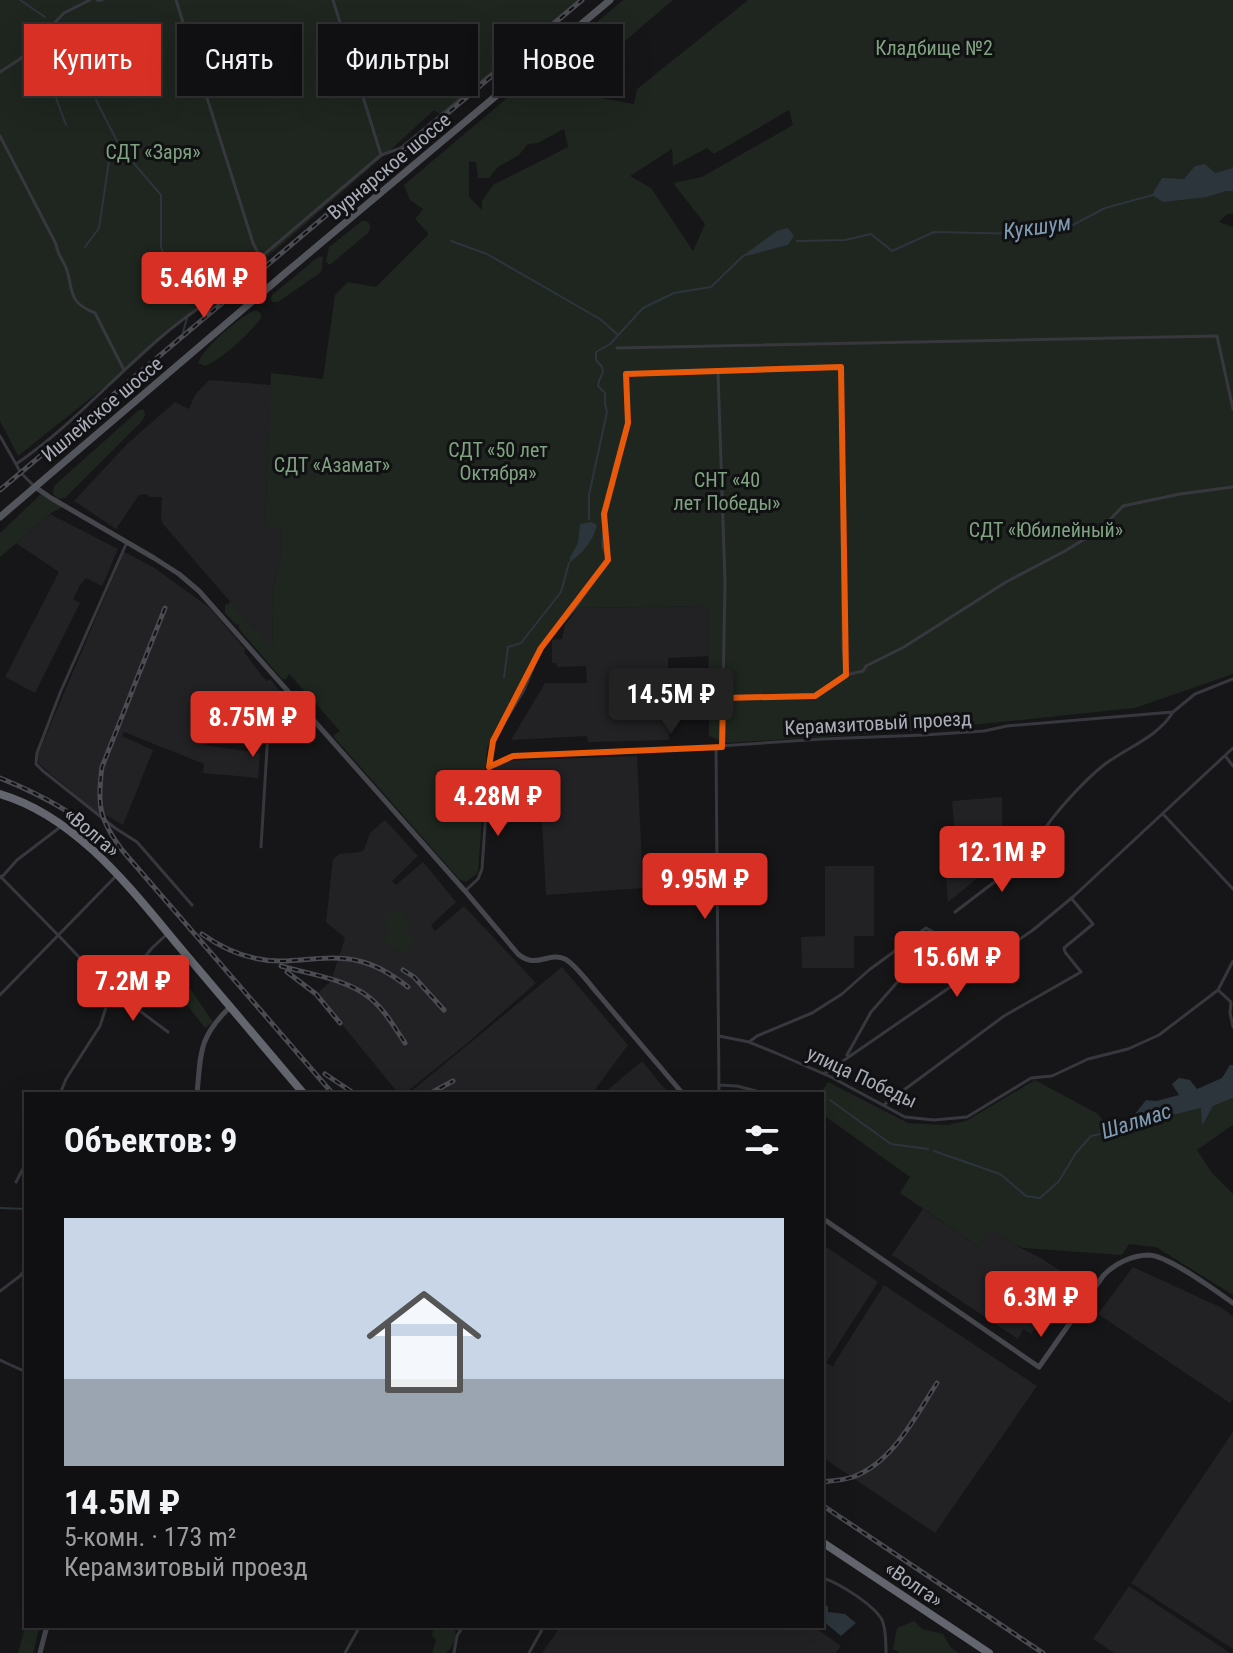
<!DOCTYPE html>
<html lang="ru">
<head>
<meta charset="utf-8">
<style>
  body { margin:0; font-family:"Roboto Condensed",sans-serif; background:#1e1e20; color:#f1f3f6; height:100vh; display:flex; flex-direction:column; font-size:30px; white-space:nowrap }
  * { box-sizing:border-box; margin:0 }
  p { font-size:26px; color:#9c9d9f }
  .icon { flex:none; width:44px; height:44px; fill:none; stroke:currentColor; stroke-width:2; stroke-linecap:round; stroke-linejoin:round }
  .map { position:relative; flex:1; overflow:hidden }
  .side { position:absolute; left:24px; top:1092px; width:800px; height:536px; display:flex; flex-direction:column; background:#101012; border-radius:0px; box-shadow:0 8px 32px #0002,0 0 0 2px #303032 }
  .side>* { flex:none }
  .guide { position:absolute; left:24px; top:24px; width:800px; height:72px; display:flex; gap:16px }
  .price { position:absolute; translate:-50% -68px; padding:0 18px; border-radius:8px; background:#d93025; color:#fff; font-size:26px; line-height:52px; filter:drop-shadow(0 2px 4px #0008) }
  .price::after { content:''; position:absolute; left:50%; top:48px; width:24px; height:18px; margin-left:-12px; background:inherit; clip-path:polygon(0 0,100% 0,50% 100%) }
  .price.current { background:#222; color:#fff }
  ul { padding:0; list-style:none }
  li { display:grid; align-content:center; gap:16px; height:424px; padding:0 40px }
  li+li { border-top:2px solid #303032 }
  li span { display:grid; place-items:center; height:248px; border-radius:0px; color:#555 }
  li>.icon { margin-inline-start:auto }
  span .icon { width:144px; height:144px; fill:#fffc; stroke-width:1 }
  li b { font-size:34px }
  h2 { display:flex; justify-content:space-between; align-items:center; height:96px; padding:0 40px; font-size:34px }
  .tag { padding:0 28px; border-radius:0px; background:#101012; box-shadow:0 8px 32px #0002,0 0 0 2px #303032; font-size:28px; line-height:72px }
  .tag.current { background:#d93025; color:#fff }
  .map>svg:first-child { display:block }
</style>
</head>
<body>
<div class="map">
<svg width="1233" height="1653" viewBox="0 0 1233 1653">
  <rect width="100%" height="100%" fill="#161618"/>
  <!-- built -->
  <path fill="#222225" d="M209 380 271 385 265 526H282L281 554 274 585 272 647 246 620 163 524 161 518 162 497H150L147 494 139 495 116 529 74 501 127 444 175 402 189 409 195 395Z
    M50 514 118 549 102 586 86 578 80 585 73 599 80 603 35 693 5 677 59 572 16 543Z
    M124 552 153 567 210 608 245 649 244 652 262 676 267 681 270 679 302 717 285 731 266 727V708L206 704 208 707 204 745 260 753 258 778 203 773 204 764 124 732 122 736 153 750 123 825 106 815 99 814 39 764 38 754Z
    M708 606 709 656 668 658 669 740 588 742 587 736 511 740 545 683H587L586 666 557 667V663H552V640L562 639 565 625 578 608Z
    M637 756 643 888 546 895 541 804 490 807 491 774 496 767 504 761Z
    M1002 797V831L1014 830 1012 850 948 902 943 838 955 836 952 801Z
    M385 820 418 856 392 881 396 885 423 862 456 902 431 925 435 931 464 906 536 983 464 1046 404 1094H399L317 994 331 981 345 938 326 922 333 859 339 854 360 852 364 850 370 833Z
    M825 866H874V936H854V968H802L801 937 825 936Z
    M562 967 628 1045 594 1091 589 1094H408Z
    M642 1061 669 1094H603L611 1087Z
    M923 1209 978 1246 992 1228 1013 1244 1039 1257 1062 1272 1053 1286 1060 1291 1031 1334 1023 1329 1018 1339 892 1255Z
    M822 1244 878 1282 826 1363 834 1367V1364L884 1285 1037 1386 935 1533 822 1457Z
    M1133 1267 1220 1307 1233 1316V1399L1230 1403 1098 1314Z
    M1233 1432V1649L1131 1583Z
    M1129 1586 1230 1653H1114L1093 1639Z
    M561 1626H813L841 1646 836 1653H542Z"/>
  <!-- green -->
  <path fill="#1e261f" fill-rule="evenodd" d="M0 0H580L441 115 434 110 386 154 274 251 206 306 182 320 110 386 107 385 18 456 0 421Z
    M623 0H673L585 75 594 97 634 104 637 89 748 0H1233V165L1232 168 1215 173 1207 197 1227 191H1233V214H1227L1219 222 1233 227V674L1135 708 924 730 726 743 709 736 708 606 578 608 574 605 539 648 527 669 520 693 500 720 487 748 478 873 466 882 459 879 333 736 340 731 289 674 286 679H282L239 629V624L236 625 225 613V605L231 602 246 620 272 646 274 585 281 554 282 527 265 526 271 373 323 379 335 295 348 282 376 287 428 235V233L415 219 423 209 410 200 404 185ZM789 110 793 125 702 177 673 183 705 224 693 251 651 188 630 176 672 149 673 166 707 148 714 154ZM564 129 568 147 493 185 482 201V210L469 197V162H476L478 178H489L498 167 519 155 528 144 538 143Z
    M362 221H367C371 225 371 228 368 233L331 264H328L326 261 329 247Z
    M318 257H323L322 269 320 273 278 302H272L271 299 272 295Z
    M256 310 261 314V318C249 334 224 358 205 366L198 363C203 348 241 315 256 310Z
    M139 410H144L145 415 142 421 65 498 58 499 53 494 54 486Z
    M41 494 62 507 50 514 0 557V533Z
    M399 909 411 922 404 929 416 942 404 955 383 938 390 929 384 924 385 915Z
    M173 969 191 990 213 1022 205 1028 169 982 164 983 160 978 165 972Z
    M1035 1080 1098 1114 1110 1132 1130 1130 1163 1112 1173 1115 1202 1108V1124L1213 1106 1233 1098V1125L1197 1150 1212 1173 1233 1194V1295L1156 1247 1129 1244 1122 1255 1023 1248 1013 1244 992 1229 978 1246 900 1193 910 1177 822 1114V1094H820L828 1082 908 1123 948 1125 966 1121Z
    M914 1621 922 1629 943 1634 951 1648 959 1653H900L893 1649 897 1628Z
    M26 1623V1626H40L33 1653H18Z
    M434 1626H451L455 1629C457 1638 453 1647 446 1653H432L436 1640 432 1635Z"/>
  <!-- water -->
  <path fill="#2c353c" d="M59 27 70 30 81 54 88 55 97 78 96 100 80 64 55 56 53 38Z
    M1205 164 1215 173 1232 168 1233 165V191H1227L1207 197 1163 202 1152 195 1162 178 1184 179 1195 166Z
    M788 228 794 236 788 245C773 248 758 254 741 257L777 231Z
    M591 522 597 525C594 540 581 555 569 563L570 557 578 543 580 524Z
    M1230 1065H1233V1098L1213 1106 1202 1126 1201 1108 1173 1115 1163 1112 1130 1130 1109 1132 1135 1114 1146 1100 1156 1101 1179 1095 1172 1084 1179 1078 1190 1080 1197 1089 1222 1078Z
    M822 1601 828 1607V1612L845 1614 856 1623 841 1636 822 1620Z"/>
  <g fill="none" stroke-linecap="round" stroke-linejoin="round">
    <!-- stream -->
    <path stroke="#2c353c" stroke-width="2" d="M20 0 45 17
      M55 56 47 74 66 125
      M96 100 120 147 161 195V247L177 298
      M451 241 487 254 600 319 617 334
      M797 241 845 240 871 234 892 251 934 232 1024 234 1046 223 1069 227 1105 208 1153 195
      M85 247 99 228 109 161 118 149
      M183 332 187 318
      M589 519V495L607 412 605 404V393L598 386 599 381 603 372 602 367 596 360V352L610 344 643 308 674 293 711 287 743 256
      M504 677 508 647 521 643 561 592 569 563
      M830 1100 891 1144 928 1149
      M934 1151 1000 1174 1026 1196 1040 1198 1059 1181 1076 1153 1091 1136 1110 1132
      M0 1208 26 1209"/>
    <!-- street -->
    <path stroke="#37383d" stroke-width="3" d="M97 0H102
      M176 0 253 243 259 255
      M333 0 381 155
      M0 72 20 59 64 13 90 0
      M0 136 56 244C57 255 66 263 68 274 73 296 71 303 95 313L124 370
      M617 348 1217 336 1233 409
      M718 372 725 582 722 747
      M0 436 21 473 33 485
      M16 464C86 417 137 347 208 302L381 155 401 148 580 0
      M127 542 60 693 37 753 36 764 43 771 115 828 137 842 192 905
      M723 698 815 696 818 692 846 675 863 671 866 666 904 647 1006 582 1065 551 1101 529 1123 506 1180 494 1233 487
      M1173 712 1195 694 1233 679
      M716 747 719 1094
      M1226 757 1233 766
      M489 767 503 759 513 756 615 753 822 739 924 735 984 731 1007 726 1173 712C1158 737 1128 747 1105 764 1086 779 1045 821 1037 844 1036 845 1035 855 1035 856L993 883 955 912
      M1163 814 1233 889
      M261 847 268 732 285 735 310 716
      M0 876 59 936 114 994
      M1 878 17 860 59 828
      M465 891 478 879 482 869 490 753 493 741 524 690 541 648 576 607 608 560 603 547 604 514 615 466 628 423 626 374 730 372 841 367 843 648 846 675
      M1218 990 1231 1002 1230 1013 1233 1027
      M116 993 168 1032
      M0 995 117 875
      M719 1036 749 1042 776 1053 831 1077 905 1117 934 1120 967 1117 1031 1078 1052 1076 1088 1059 1128 1049 1159 1035 1218 990 1233 961
      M749 1042 757 1036 812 1013 842 994 869 970 926 928 937 934 908 970 871 1012 847 1055
      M824 1074 1033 930 1074 896 1233 748
      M719 1085 737 1086 768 1094
      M60 1094 66 1079 100 1026 108 1001 116 993 152 948 165 936
      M885 1104 1004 1016 1081 972 1065 952 1064 948 1093 924 1071 898
      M16 1182 26 1163
      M0 1291 20 1276 26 1268
      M0 1360 26 1372
      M822 1578C838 1582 874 1605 882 1620 886 1629 886 1643 886 1653
      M345 1653 360 1626
      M454 1653 457 1636 463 1626
      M529 1653 544 1626"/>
    <!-- secondary -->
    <path stroke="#45474d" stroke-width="5" d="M35 487 51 498 154 558 179 574 199 591 465 891 518 954C537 970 548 951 565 959 575 964 591 986 599 995 627 1028 655 1061 683 1094
      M197 1094C201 1053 198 1038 230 1007
      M822 1218 1039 1367 1103 1276C1114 1264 1132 1255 1149 1255 1169 1256 1216 1291 1233 1303
      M40 1653 47 1626"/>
    <!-- primary -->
    <path stroke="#53555c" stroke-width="7" d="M0 517 283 275 610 0"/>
    <!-- highway -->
    <path stroke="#63666e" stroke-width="8" d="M0 794C81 818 136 896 188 957 227 1003 265 1048 304 1094
      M822 1542 989 1653"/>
    <defs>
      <path id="rail" d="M0 490 582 0
        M165 608 102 767C97 805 99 819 122 850L333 1094
        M0 778C40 794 78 814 109 843
        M202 934C226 951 254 962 284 961 308 960 335 955 359 961 377 965 394 976 408 987
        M281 966C309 974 347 979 370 998 384 1009 395 1028 405 1043
        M403 970 414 977 444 1010
        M287 972 316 994 340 1023
        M325 1074 355 1094
        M429 1094 453 1081
        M822 1482C832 1481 844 1480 853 1477 893 1462 915 1417 937 1383
        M822 1505 1043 1653"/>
    </defs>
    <!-- rail casing -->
    <use href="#rail" stroke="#4a4c52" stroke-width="5"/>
    <!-- rail -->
    <use href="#rail" stroke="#111113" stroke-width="2" stroke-dasharray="6" stroke-linecap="butt"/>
  </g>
  <!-- marked area -->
  <path fill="none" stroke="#e8590c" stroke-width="6" stroke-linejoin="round" d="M841 367 846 675 815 696 723 698 722 747 513 756 489 767 493 741 541 648 608 560 604 514 628 423 626 374Z"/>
  <g text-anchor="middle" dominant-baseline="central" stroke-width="6" stroke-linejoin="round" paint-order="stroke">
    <!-- park labels -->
    <g font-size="20" fill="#7fa381" stroke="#111113">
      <text x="934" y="48">Кладбище №2</text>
      <text x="153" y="152">СДТ «Заря»</text>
      <text x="498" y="450">СДТ «50 лет<tspan x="498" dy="23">Октября»</tspan></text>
      <text x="332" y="465">СДТ «Азамат»</text>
      <text x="727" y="480">СНТ «40<tspan x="727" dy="23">лет Победы»</tspan></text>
      <text x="1046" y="530">СДТ «Юбилейный»</text>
    </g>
    <!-- street labels -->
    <g font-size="20" fill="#a8adb8" stroke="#111113">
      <text transform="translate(389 166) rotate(-40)">Вурнарское шоссе</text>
      <text transform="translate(102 409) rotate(-40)">Ишлейское шоссе</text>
      <text transform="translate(878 723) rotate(-3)">Керамзитовый проезд</text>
      <text transform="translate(92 832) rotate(40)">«Волга»</text>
      <text transform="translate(862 1077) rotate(25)">улица Победы</text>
      <text transform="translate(914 1584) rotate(34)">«Волга»</text>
    </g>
    <!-- water labels -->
    <g font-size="22" font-style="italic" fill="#7f9bb3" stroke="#111113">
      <text transform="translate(1037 227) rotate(-8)">Кукшум</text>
      <text transform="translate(1136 1121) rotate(-18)">Шалмас</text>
    </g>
  </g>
</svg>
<b class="price" style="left:204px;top:320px">5.46M ₽</b>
<b class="price current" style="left:671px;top:736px">14.5M ₽</b>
<b class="price" style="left:253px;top:759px">8.75M ₽</b>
<b class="price" style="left:498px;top:838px">4.28M ₽</b>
<b class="price" style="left:1002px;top:894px">12.1M ₽</b>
<b class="price" style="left:705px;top:921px">9.95M ₽</b>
<b class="price" style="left:957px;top:999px">15.6M ₽</b>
<b class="price" style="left:133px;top:1023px">7.2M ₽</b>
<b class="price" style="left:1041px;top:1339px">6.3M ₽</b>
<div class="guide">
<a class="tag current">Купить</a>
<a class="tag">Снять</a>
<a class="tag">Фильтры</a>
<a class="tag">Новое</a>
</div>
<section class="side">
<h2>Объектов: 9<svg class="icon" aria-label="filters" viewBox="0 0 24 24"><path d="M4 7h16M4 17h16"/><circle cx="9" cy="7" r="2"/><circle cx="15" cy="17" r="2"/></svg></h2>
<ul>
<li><span style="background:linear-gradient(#c9d6e8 65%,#9aa5b1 0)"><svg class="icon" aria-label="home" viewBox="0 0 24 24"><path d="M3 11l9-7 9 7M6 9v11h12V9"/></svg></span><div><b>14.5M ₽</b><p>5-комн. · 173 m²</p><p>Керамзитовый проезд</p></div></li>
</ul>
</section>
</div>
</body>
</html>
